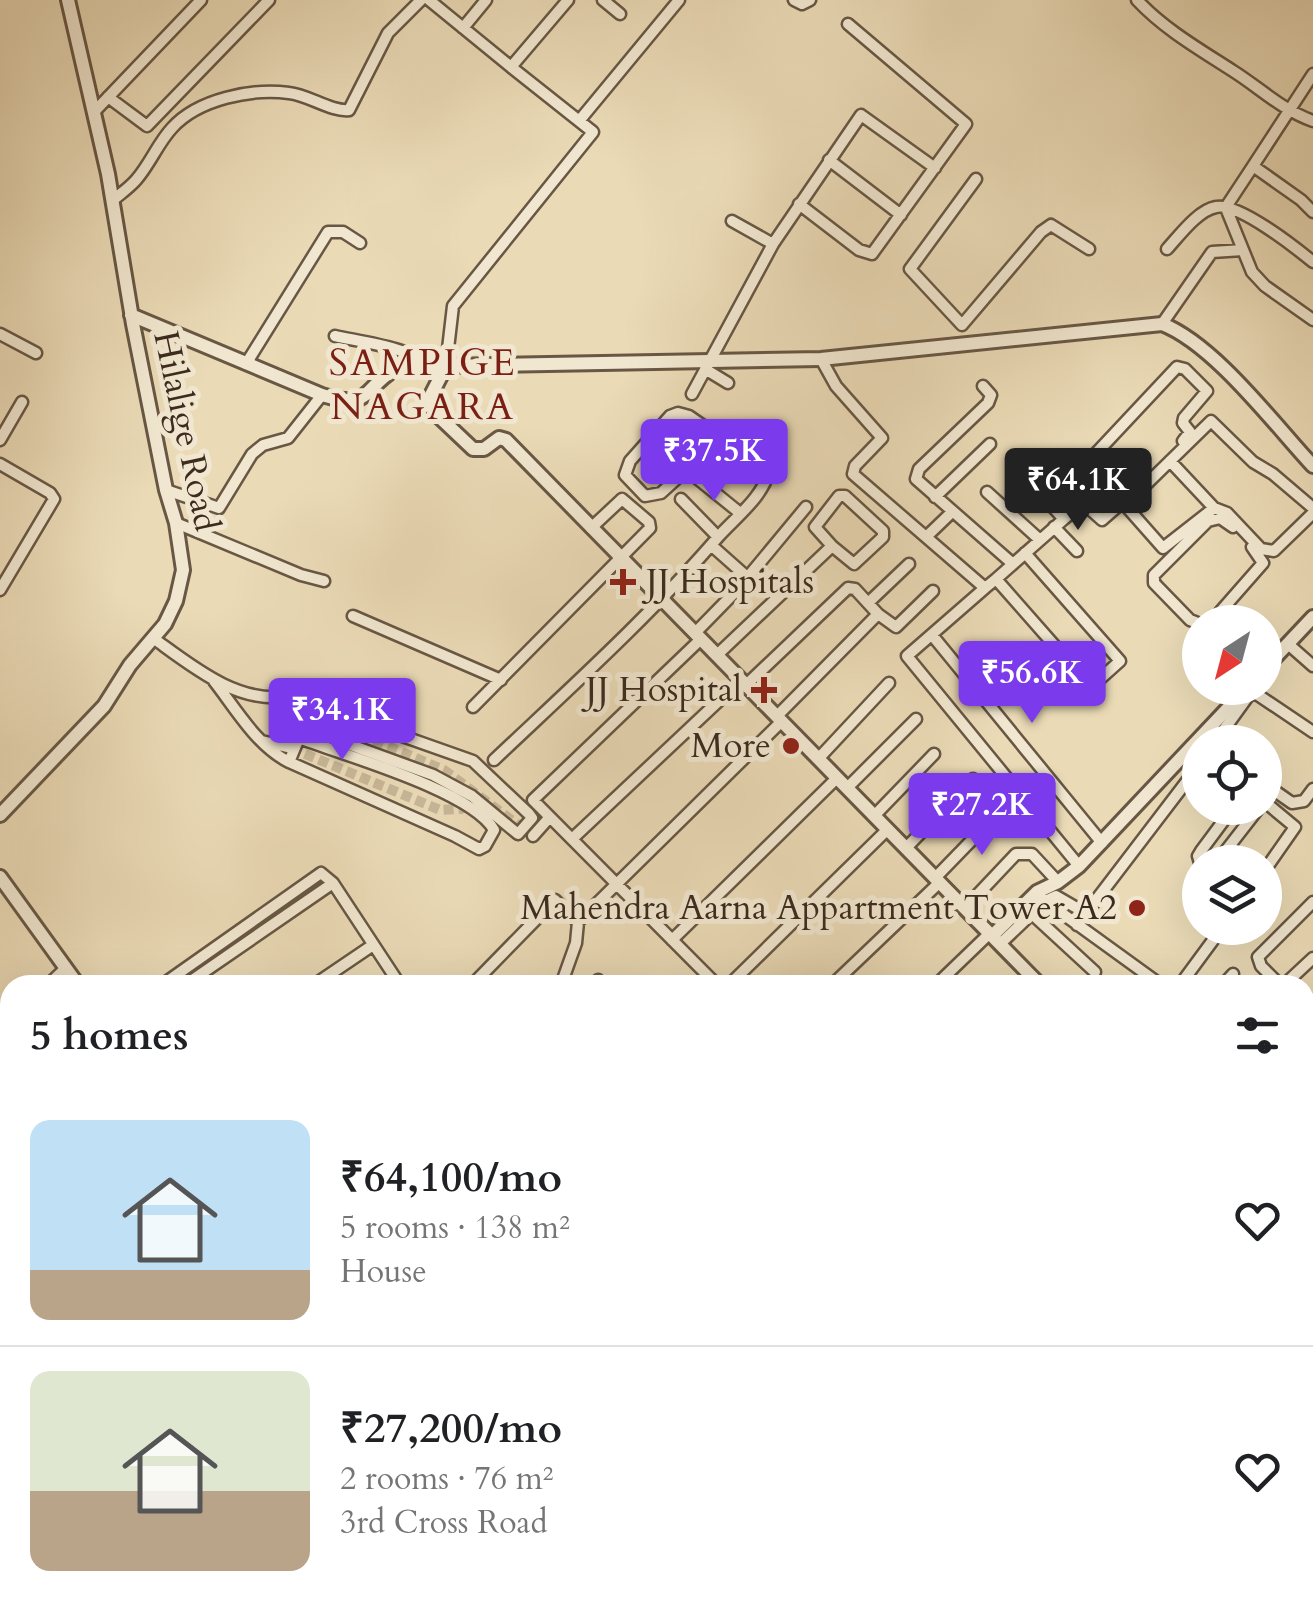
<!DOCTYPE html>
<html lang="en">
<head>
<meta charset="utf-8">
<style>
  body { margin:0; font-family:Cardo,serif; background:#f6f6f6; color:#202124; height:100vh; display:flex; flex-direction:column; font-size:38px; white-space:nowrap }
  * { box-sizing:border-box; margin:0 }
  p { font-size:32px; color:#757577 }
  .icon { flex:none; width:55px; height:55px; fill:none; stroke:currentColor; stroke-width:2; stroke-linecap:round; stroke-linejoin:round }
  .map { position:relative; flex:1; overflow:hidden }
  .side { position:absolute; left:0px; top:975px; width:1315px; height:642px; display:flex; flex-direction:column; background:#fff; border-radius:30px 30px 0 0; box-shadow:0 10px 40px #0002 }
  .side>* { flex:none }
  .needle { width:65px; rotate:216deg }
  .tools { position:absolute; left:1182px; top:605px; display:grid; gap:20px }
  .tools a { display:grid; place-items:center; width:100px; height:100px; border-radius:50%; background:#fff; box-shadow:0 10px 40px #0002; font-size:50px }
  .price { position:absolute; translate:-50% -85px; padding:0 22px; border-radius:10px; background:#7c3aed; color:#fff; font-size:32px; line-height:65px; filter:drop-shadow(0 2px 5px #0008) }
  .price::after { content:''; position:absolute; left:50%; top:60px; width:30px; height:22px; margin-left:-15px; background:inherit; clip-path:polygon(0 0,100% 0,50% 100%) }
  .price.selected { background:#222; color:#fff }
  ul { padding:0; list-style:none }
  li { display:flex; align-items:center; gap:30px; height:250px; padding:0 30px }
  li+li { border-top:2px solid #e0e0e0 }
  li span { display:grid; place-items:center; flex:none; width:280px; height:200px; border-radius:20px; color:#555 }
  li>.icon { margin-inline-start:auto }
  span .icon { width:120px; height:120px; fill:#fffc; stroke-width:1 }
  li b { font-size:42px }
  h2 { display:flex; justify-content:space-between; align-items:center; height:120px; padding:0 30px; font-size:42px }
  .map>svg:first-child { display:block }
</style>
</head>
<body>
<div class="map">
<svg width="1313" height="1617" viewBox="0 0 1313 1617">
  <defs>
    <pattern id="grass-dots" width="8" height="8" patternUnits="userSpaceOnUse" patternTransform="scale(2.5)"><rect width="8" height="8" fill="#bbbe8b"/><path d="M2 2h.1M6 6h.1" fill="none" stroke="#999b71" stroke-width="1.8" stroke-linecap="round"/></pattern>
    <pattern id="forest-crowns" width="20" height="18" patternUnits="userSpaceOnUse" patternTransform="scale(2.5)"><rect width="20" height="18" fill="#bbbe8b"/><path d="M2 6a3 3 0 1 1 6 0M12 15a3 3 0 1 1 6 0" fill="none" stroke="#999b71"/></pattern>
  </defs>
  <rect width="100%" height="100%" fill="#eadab6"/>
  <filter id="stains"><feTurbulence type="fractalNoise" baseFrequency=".002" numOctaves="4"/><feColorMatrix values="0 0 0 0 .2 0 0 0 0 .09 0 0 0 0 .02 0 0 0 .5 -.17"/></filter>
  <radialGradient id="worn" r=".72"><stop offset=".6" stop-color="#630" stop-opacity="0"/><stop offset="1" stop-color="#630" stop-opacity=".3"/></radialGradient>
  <!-- grass -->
  <path fill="url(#grass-dots)" stroke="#7c7454" stroke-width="2.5" d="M19 1608H122L155 1617H18Z"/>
  <!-- forest -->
  <path fill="url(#forest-crowns)" stroke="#7c7454" stroke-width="2.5" d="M10 1103V1224L0 1231V1112Z"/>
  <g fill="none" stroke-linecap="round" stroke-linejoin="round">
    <!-- minor-tunnel -->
    <path stroke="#c7b798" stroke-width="10" stroke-dasharray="10 5" stroke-linecap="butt" d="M305 711 444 770 533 836
      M291 748 440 810 461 809 471 803"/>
    <defs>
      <path id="minor" d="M429 0 511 67
        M603 0 620 14
        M794 0 802 4 810 0
        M1137 0C1164 29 1199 49 1233 71 1260 88 1282 110 1313 121
        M463 28 486 0
        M108 97 147 126 269 0
        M94 112 201 0
        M579 121 679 0
        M829 160 901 215
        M1253 166 1313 74
        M976 179 910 269 962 325 1041 232 1051 225 1089 249
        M112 201C120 194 129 188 136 180 150 164 158 143 172 128 198 99 252 88 289 93 309 95 331 112 349 110L388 33 421 0
        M799 204 859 250 872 254 966 124 848 24
        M1226 207 1253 166 1301 200 1313 212
        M1226 208 1252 272 1265 286 1313 320
        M732 221 773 244
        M1167 249C1179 236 1198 210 1216 207 1238 202 1296 248 1313 262
        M1162 324 1212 252 1243 250
        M0 334 36 353
        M335 336C362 342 413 348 431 367
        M821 359 836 386 882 438 855 466 853 474 985 588 996 579 1091 687 1120 661 1025 553
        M246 364 328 232H343L360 243
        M446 366 453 306 593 132 511 67 568 0
        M705 369 728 383
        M983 386 991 395 988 403 919 469 916 479 1013 564
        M692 394 773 244 861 115 935 168
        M0 440 22 402
        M1170 461 1214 508
        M0 464 50 493 54 499 0 590
        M166 490 219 508 252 454 263 445 288 438 322 395
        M987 492 1040 540
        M935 497 990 444
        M681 499 718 537
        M1083 503 1102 520 1126 499
        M1313 508 1273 474 1253 462 1211 421 1125 505 1163 548 1214 508 1227 513 1261 549 1274 551 1313 513
        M1064 519 1083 503 1068 485 1071 480 1177 367 1185 369 1207 391 1184 418 1183 423 1190 432 1183 441
        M176 523 301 575 324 581
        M1054 527 1077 551
        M926 537 952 512
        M711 545 747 577
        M996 579 1064 519 1022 474
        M985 588 907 656 1079 866
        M868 603 909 564
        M353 616 501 680
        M1227 622 1220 612 1263 563 1252 547
        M1200 624 1190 620 1154 583V575L1208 521 1220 518 1233 527
        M695 633 738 589 806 507
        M932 635 1102 843
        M153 638C192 666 238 705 289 696L473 761 529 814 532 818 518 834 472 796 433 775 304 728 313 705
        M701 639 533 800 717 985
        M1288 644 1313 666
        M717 655 832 546 815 527 839 496H845L883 531V537L854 564 832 546
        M214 681C236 709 257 746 289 762L455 836 479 849 485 846 494 830C472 791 344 755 299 738L289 762
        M746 685 848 588 855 589 878 614
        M273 699 305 711
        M473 707 650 528 649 522 622 499 591 528
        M777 716 878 614 896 627 933 591
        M262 741 291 748
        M1215 742 1249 695 1255 693 1313 732
        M1200 754V755
        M818 759 889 683
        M494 760C570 688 649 617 718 537 735 518 763 497 769 471L762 459 721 428 715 434 689 416 678 413 670 416 630 461 625 475 645 496 661 493 684 472 693 475 740 513
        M1265 784 1292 803 1304 801 1313 789
        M847 788 916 719
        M1265 802 1295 827 1265 870
        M874 816 934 754
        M533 836 549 818
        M572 839 741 680
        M906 848 973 779
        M1217 862 1259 808
        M1200 863 1198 856 1201 851 1233 808
        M935 878 1001 810
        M1040 897 1045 901 1056 896 1075 907
        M965 908 1016 854H1032L1058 882
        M1031 913 1095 972
        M1077 925 1200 764
        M672 940 837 778
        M1000 944 1045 901 1161 985
        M598 980 602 985
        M48 985 66 968
        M162 985 321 873 333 883 400 985
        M185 985 333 883
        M314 985 373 945
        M472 985 555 900 578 922
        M561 985 576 943 578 922 781 722
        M729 985 888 829
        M832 985 940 882
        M936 985 990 933
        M1180 985 1222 928
        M1223 985 1233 974
        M1280 985 1261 966 1258 957 1313 902
        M1284 985 1313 958
        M1305 1011 1313 1019
        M0 1057 10 1048
        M1305 1078 1313 1085
        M1305 1128 1313 1120
        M1305 1201 1313 1193
        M0 1461 10 1469
        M0 1534 10 1521
        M575 1608 588 1614
        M953 1608 957 1612 962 1608
        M1105 1608 1116 1617
        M642 1617 651 1608
        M698 1617 708 1608"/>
      <path id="tertiary" d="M131 315 322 395C372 410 361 390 395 369L446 366 429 399 434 412 473 449H484L499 438 506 440 1040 985
        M446 366 821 359 1162 324C1214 344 1274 424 1313 466
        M1265 668 1313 617
        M0 815 104 706 130 665 165 624 176 601 183 570 176 523 166 490 133 324 108 174 68 0
        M0 877 78 985
        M992 936 1037 892 1058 882 1079 866 1247 688
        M1305 1255 1313 1263
        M446 1608 471 1617"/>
    </defs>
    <!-- minor casing -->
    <use href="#minor" stroke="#685744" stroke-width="15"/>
    <!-- tertiary casing -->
    <use href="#tertiary" stroke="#685744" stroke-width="18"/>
    <!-- minor -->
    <use href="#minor" stroke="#f1e7d0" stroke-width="10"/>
    <!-- tertiary -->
    <use href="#tertiary" stroke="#f1e7d0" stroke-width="12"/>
  </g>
  <!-- markers -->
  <g fill="#8f2418" stroke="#f1e7d0" stroke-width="4">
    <path d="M618 567h10v10h10v10h-10v10h-10v-10h-10v-10h10z"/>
    <path d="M759 675h10v10h10v10h-10v10h-10v-10h-10v-10h10z"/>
    <circle cx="791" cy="746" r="10"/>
    <circle cx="1137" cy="908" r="10"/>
  </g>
  <g text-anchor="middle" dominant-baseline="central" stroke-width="10" stroke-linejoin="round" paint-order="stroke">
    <!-- street labels -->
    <g font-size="35" fill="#3c2b1e" stroke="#f1e7d0">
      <text transform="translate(186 431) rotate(78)">Hilalige Road</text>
    </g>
    <!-- poi labels -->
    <g font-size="35" fill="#3c2b1e" stroke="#f1e7d0" text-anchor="end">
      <text x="646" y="582" text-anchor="start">JJ Hospitals</text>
      <text x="742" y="690">JJ Hospital</text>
      <text x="771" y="746">More</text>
      <text x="1117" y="908">Mahendra Aarna Appartment Tower A2</text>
    </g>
    <!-- neighbourhood labels -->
    <g font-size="38" letter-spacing="2.5" fill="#7a1f14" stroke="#f1e7d0">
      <text x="423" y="363">SAMPIGE<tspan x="423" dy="44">NAGARA</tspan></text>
    </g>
  </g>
  <rect width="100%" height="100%" filter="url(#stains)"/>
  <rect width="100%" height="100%" fill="url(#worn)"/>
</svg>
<div class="tools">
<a><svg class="needle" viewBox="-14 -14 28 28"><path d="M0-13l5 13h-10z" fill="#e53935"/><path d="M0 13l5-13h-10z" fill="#757577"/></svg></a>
<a><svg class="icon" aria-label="locate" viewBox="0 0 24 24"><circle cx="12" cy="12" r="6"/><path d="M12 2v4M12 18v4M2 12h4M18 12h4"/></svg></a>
<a><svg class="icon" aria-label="layers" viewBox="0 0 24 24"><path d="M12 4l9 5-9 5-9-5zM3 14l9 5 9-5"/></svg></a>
</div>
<b class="price" style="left:714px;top:504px">₹37.5K</b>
<b class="price selected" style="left:1078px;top:533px">₹64.1K</b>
<b class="price" style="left:1032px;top:726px">₹56.6K</b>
<b class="price" style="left:342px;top:763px">₹34.1K</b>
<b class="price" style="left:982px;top:858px">₹27.2K</b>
<section class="side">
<h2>5 homes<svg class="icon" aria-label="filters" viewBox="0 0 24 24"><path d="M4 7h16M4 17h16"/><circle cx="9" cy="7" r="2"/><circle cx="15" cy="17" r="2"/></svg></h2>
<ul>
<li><span style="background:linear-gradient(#bfe0f5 75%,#b9a48a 0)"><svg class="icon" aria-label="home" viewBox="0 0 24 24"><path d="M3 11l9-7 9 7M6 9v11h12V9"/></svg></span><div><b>₹64,100/mo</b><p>5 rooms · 138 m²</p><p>House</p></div><svg class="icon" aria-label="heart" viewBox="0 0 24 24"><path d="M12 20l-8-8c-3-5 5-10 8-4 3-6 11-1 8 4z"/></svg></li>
<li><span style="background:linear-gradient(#dfe7d0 60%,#b9a48a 0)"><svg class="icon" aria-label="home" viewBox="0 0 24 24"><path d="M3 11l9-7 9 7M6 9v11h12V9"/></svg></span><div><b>₹27,200/mo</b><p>2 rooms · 76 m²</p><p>3rd Cross Road</p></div><svg class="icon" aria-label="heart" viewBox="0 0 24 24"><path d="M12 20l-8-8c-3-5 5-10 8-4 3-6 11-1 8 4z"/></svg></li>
</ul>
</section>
</div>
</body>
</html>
